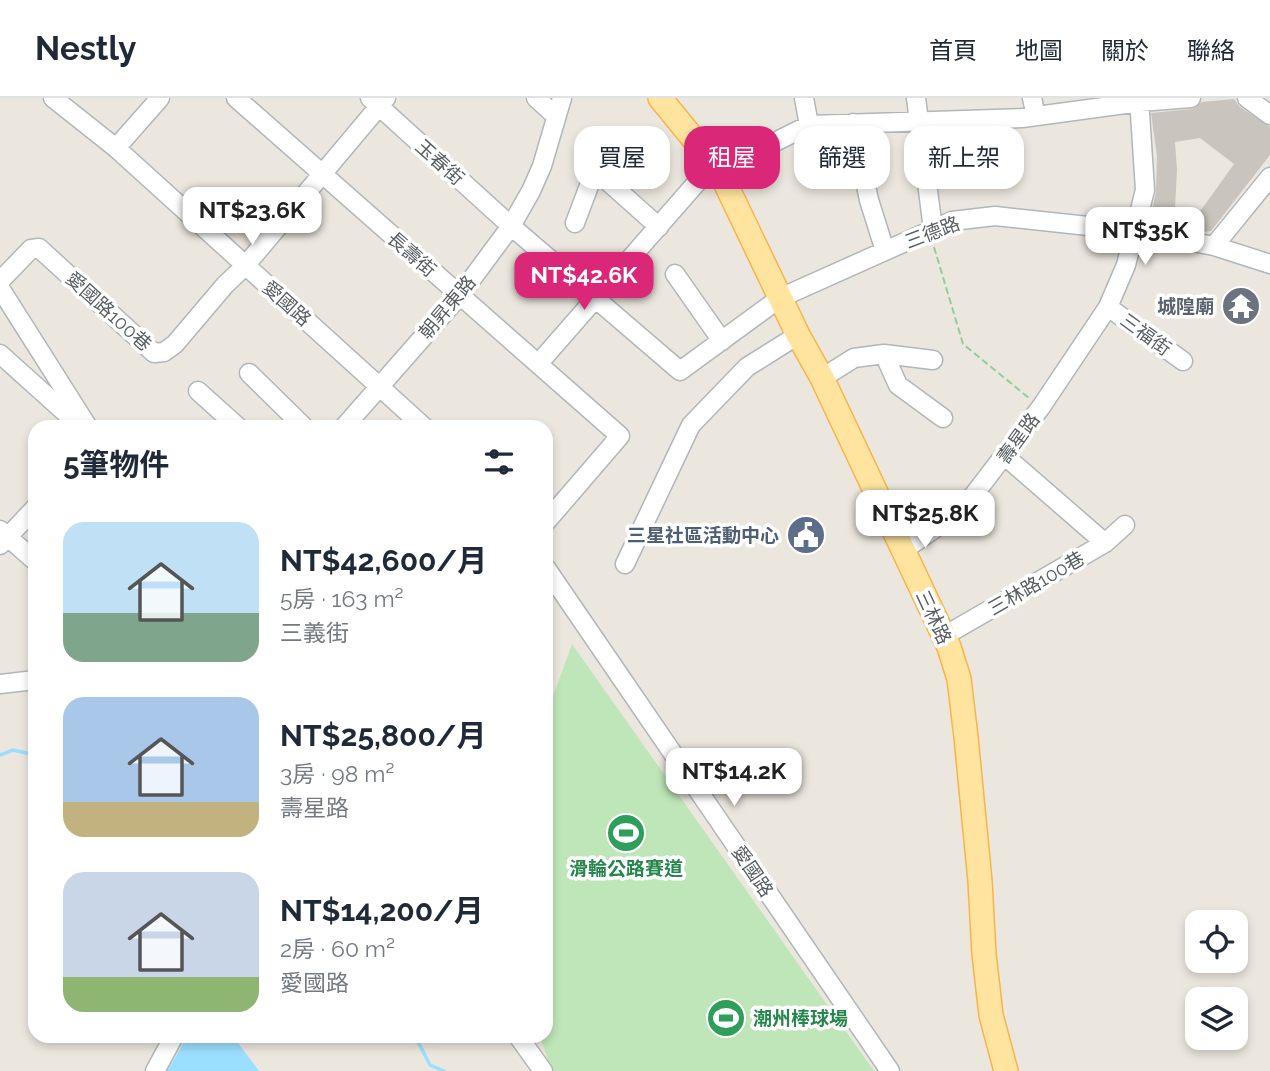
<!DOCTYPE html>
<html lang="zh-TW">
<head>
<meta charset="utf-8">
<style>
  body { margin:0; font-family:Raleway,"Noto Sans TC",sans-serif; background:#f6f6f7; color:#1f2937; height:100vh; display:flex; flex-direction:column; font-size:26px; white-space:nowrap }
  * { box-sizing:border-box; margin:0 }
  p { font-size:23px; color:#747a83 }
  .icon { flex:none; width:38px; height:38px; fill:none; stroke:currentColor; stroke-width:2; stroke-linecap:round; stroke-linejoin:round }
  .map { position:relative; flex:1; overflow:hidden }
  .sheet { position:absolute; left:28px; top:322px; width:525px; height:623px; display:flex; flex-direction:column; background:#fff; border-radius:21px; box-shadow:0 4px 10px #0003 }
  .sheet>* { flex:none }
  .hud { position:absolute; left:574px; top:28px; width:590px; height:63px; display:flex; gap:14px }
  .tools { position:absolute; left:1185px; top:812px; display:grid; gap:14px }
  .tools a { display:grid; place-items:center; width:63px; height:63px; border-radius:14px; background:#fff; box-shadow:0 4px 10px #0003; font-size:35px }
  .price { position:absolute; translate:-50% -60px; padding:0 16px; border-radius:14px; background:#fff; color:#222; font-size:23px; line-height:46px; filter:drop-shadow(0 2px 4px #0008) }
  .price::after { content:''; position:absolute; left:50%; top:42px; width:21px; height:16px; margin-left:-10px; background:inherit; clip-path:polygon(0 0,100% 0,50% 100%) }
  .price.on { background:#db2777; color:#fff }
  ul { padding:0; list-style:none }
  li { display:flex; align-items:center; gap:21px; height:175px; padding:0 35px }
  li span { display:grid; place-items:center; flex:none; width:196px; height:140px; border-radius:21px; color:#555 }
  li>.icon { margin-inline-start:auto }
  span .icon { width:84px; height:84px; fill:#fffc; stroke-width:1 }
  li b { font-size:30px }
  h2 { display:flex; justify-content:space-between; align-items:center; height:84px; padding:0 35px; font-size:30px }
  .pill { padding:0 24px; border-radius:21px; background:#fff; box-shadow:0 4px 10px #0003; font-size:24px; line-height:63px }
  .pill.on { background:#db2777; color:#fff }
  header { display:flex; align-items:center; gap:42px; box-sizing:border-box; height:98px; padding:0 35px; background:#fff; border-bottom:2px solid #e0e1e3 }
  header strong { font-size:33px }
  nav { display:flex; gap:38px; margin-inline-start:auto; font-size:24px }
  .map>svg:first-child { display:block }
</style>
</head>
<body>
<header>
<strong>Nestly</strong>
<nav><a>首頁</a><a>地圖</a><a>關於</a><a>聯絡</a></nav>
</header>
<div class="map">
<svg width="1270" height="973" viewBox="0 0 1270 973">
  <rect width="100%" height="100%" fill="#ece7de"/>
  <!-- green -->
  <path fill="#bee6b8" d="M572 546 874 973H553L550 969 540 938H546V618Z"/>
  <!-- water -->
  <path fill="#9bdfff" d="M207 938H233L259 973H167L186 941 199 945Z"/>
  <g fill="none" stroke-linecap="round" stroke-linejoin="round">
    <!-- stream -->
    <path stroke="#9bdfff" stroke-width="3.5" d="M0 657 13 652 35 657
      M415 938 430 967 444 973"/>
  </g>
  <!-- building -->
  <path fill="#c9c4bd" fill-rule="evenodd" d="M1234 1 1240 9 1270 29V57L1211 133 1204 134 1152 125 1150 121 1156 94 1157 58 1151 15 1192 11 1202 4ZM1200 40 1234 66 1201 112 1175 110 1177 72 1175 44Z
    M811 421 819 447 801 453 792 428Z"/>
  <g fill="none" stroke-linecap="round" stroke-linejoin="round">
    <defs>
      <path id="minor" d="M53 0 116 50 424 329
        M236 0 620 338 546 424
        M370 0 511 128 680 273 780 200 952 123 995 118 1135 133 1214 148 1270 166
        M536 0 556 18
        M804 0 809 27
        M916 0 933 131
        M1032 0 1036 18
        M1247 0 1270 17
        M853 25 869 102 885 153
        M116 50 160 0
        M719 72 809 27 1022 20 1140 4 1191 0
        M575 125 595 72 659 129
        M1214 148 1270 79
        M675 176 722 243
        M0 183 31 151 39 150 154 255 164 254 175 246 225 187 245 168 386 0
        M0 190 88 329
        M1108 209 1183 263
        M0 256 78 326
        M884 256 898 287 943 320
        M538 266 713 66
        M249 275 304 329
        M822 280 854 260 884 256 933 262
        M198 293 238 329
        M344 329 460 197 511 128 531 93 542 68 562 0
        M1005 358 1105 445
        M0 432 35 463
        M0 447 35 410
        M902 453 963 411 1041 309 1108 209 1126 167 1145 92 1139 0
        M625 466 691 327 747 269 798 237
        M546 470 890 973
        M944 538 1105 445 1125 427
        M0 586 35 582
        M518 938 543 973
        M155 973 174 938"/>
      <path id="major" d="M660 0 719 72 798 237 822 280 949 549 959 581 966 639 980 783 984 856 991 917 1006 973"/>
    </defs>
    <!-- minor casing -->
    <use href="#minor" stroke="#b1b6bb" stroke-width="21"/>
    <!-- major casing -->
    <use href="#major" stroke="#fab349" stroke-width="26"/>
    <!-- path -->
    <path stroke="#93cd9c" stroke-width="2" stroke-dasharray="7 3.5" stroke-linecap="butt" d="M934 149 963 246 1029 300"/>
    <!-- minor -->
    <use href="#minor" stroke="#fff" stroke-width="18"/>
    <!-- major -->
    <use href="#major" stroke="#ffe4a0" stroke-width="23"/>
  </g>
  <!-- icons -->
  <defs>
    <symbol id="temple-disc" viewBox="-11 -11 22 22"><circle r="9.5" fill="#6b7280" stroke="#fff"/><path d="M0-6L5-2H3V0L6.5 2.5H4V6H1.5V3h-3V6H-4V2.5H-6.5L-3 0V-2H-5Z" fill="#fff"/></symbol>
    <symbol id="civic-disc" viewBox="-11 -11 22 22"><circle r="9.5" fill="#5c6f8a" stroke="#fff"/><path d="M-.6-6.5H3V-4.5H.6V-3L4-1V1h2V6H-6V1h2V-1L-.6-3ZM-1.2 2.5V6h2.4V2.5Z" fill="#fff"/></symbol>
    <symbol id="stadium-disc" viewBox="-11 -11 22 22"><circle r="9.5" fill="#2e9e5b" stroke="#fff"/><path d="M0-5a6.5 5 0 1 0 0 10a6.5 5 0 1 0 0-10ZM-3.5-1.8h7v3.6h-7Z" fill="#fff"/></symbol>
  </defs>
  <g fill-rule="evenodd">
    <use href="#temple-disc" x="1219" y="186" width="44" height="44"/>
    <use href="#civic-disc" x="784" y="415" width="44" height="44"/>
    <use href="#stadium-disc" x="604" y="713" width="44" height="44"/>
    <use href="#stadium-disc" x="704" y="898" width="44" height="44"/>
  </g>
  <g text-anchor="middle" dominant-baseline="central" stroke-width="7" stroke-linejoin="round" paint-order="stroke">
    <!-- street labels -->
    <g font-size="19" fill="#575d61" stroke="#fff">
      <text transform="translate(440 64) rotate(42)">玉春街</text>
      <text transform="translate(932 134) rotate(-21)">三德路</text>
      <text transform="translate(412 156) rotate(41)">長壽街</text>
      <text transform="translate(287 205) rotate(42)">愛國路</text>
      <text transform="translate(447 209) rotate(-50)">朝昇東路</text>
      <text transform="translate(109 213) rotate(42)">愛國路100巷</text>
      <text transform="translate(1146 236) rotate(36)">三福街</text>
      <text transform="translate(1018 340) rotate(-54)">壽星路</text>
      <text transform="translate(1036 485) rotate(-30)">三林路100巷</text>
      <text transform="translate(934 519) rotate(65)">三林路</text>
      <text transform="translate(753 773) rotate(56)">愛國路</text>
    </g>
    <!-- worship labels -->
    <g font-size="19" font-weight="bold" fill="#5b616d" stroke="#fff" text-anchor="end">
      <text x="1214" y="208">城隍廟</text>
    </g>
    <!-- service labels -->
    <g font-size="19" font-weight="bold" fill="#4e5e75" stroke="#fff" text-anchor="end">
      <text x="779" y="437">三星社區活動中心</text>
    </g>
    <!-- leisure labels -->
    <g font-size="19" font-weight="bold" fill="#27864d" stroke="#fff">
      <text x="626" y="770">滑輪公路賽道</text>
      <text x="753" y="920" text-anchor="start">潮州棒球場</text>
    </g>
  </g>
</svg>
<div class="tools">
<a><svg class="icon" aria-label="locate" viewBox="0 0 24 24"><circle cx="12" cy="12" r="6"/><path d="M12 2v4M12 18v4M2 12h4M18 12h4"/></svg></a>
<a><svg class="icon" aria-label="layers" viewBox="0 0 24 24"><path d="M12 4l9 5-9 5-9-5zM3 14l9 5 9-5"/></svg></a>
</div>
<b class="price" style="left:252px;top:149px">NT$23.6K</b>
<b class="price" style="left:1145px;top:169px">NT$35K</b>
<b class="price on" style="left:584px;top:214px">NT$42.6K</b>
<b class="price" style="left:925px;top:452px">NT$25.8K</b>
<b class="price" style="left:734px;top:710px">NT$14.2K</b>
<div class="hud">
<a class="pill">買屋</a>
<a class="pill on">租屋</a>
<a class="pill">篩選</a>
<a class="pill">新上架</a>
</div>
<section class="sheet">
<h2>5筆物件<svg class="icon" aria-label="filters" viewBox="0 0 24 24"><path d="M4 7h16M4 17h16"/><circle cx="9" cy="7" r="2"/><circle cx="15" cy="17" r="2"/></svg></h2>
<ul>
<li><span style="background:linear-gradient(#bfe0f5 65%,#7fa58c 0)"><svg class="icon" aria-label="home" viewBox="0 0 24 24"><path d="M3 11l9-7 9 7M6 9v11h12V9"/></svg></span><div><b>NT$42,600/月</b><p>5房 · 163 m²</p><p>三義街</p></div></li>
<li><span style="background:linear-gradient(#a9c7e8 75%,#c2b280 0)"><svg class="icon" aria-label="home" viewBox="0 0 24 24"><path d="M3 11l9-7 9 7M6 9v11h12V9"/></svg></span><div><b>NT$25,800/月</b><p>3房 · 98 m²</p><p>壽星路</p></div></li>
<li><span style="background:linear-gradient(#c9d6e8 75%,#8fb573 0)"><svg class="icon" aria-label="home" viewBox="0 0 24 24"><path d="M3 11l9-7 9 7M6 9v11h12V9"/></svg></span><div><b>NT$14,200/月</b><p>2房 · 60 m²</p><p>愛國路</p></div></li>
</ul>
</section>
</div>
</body>
</html>
